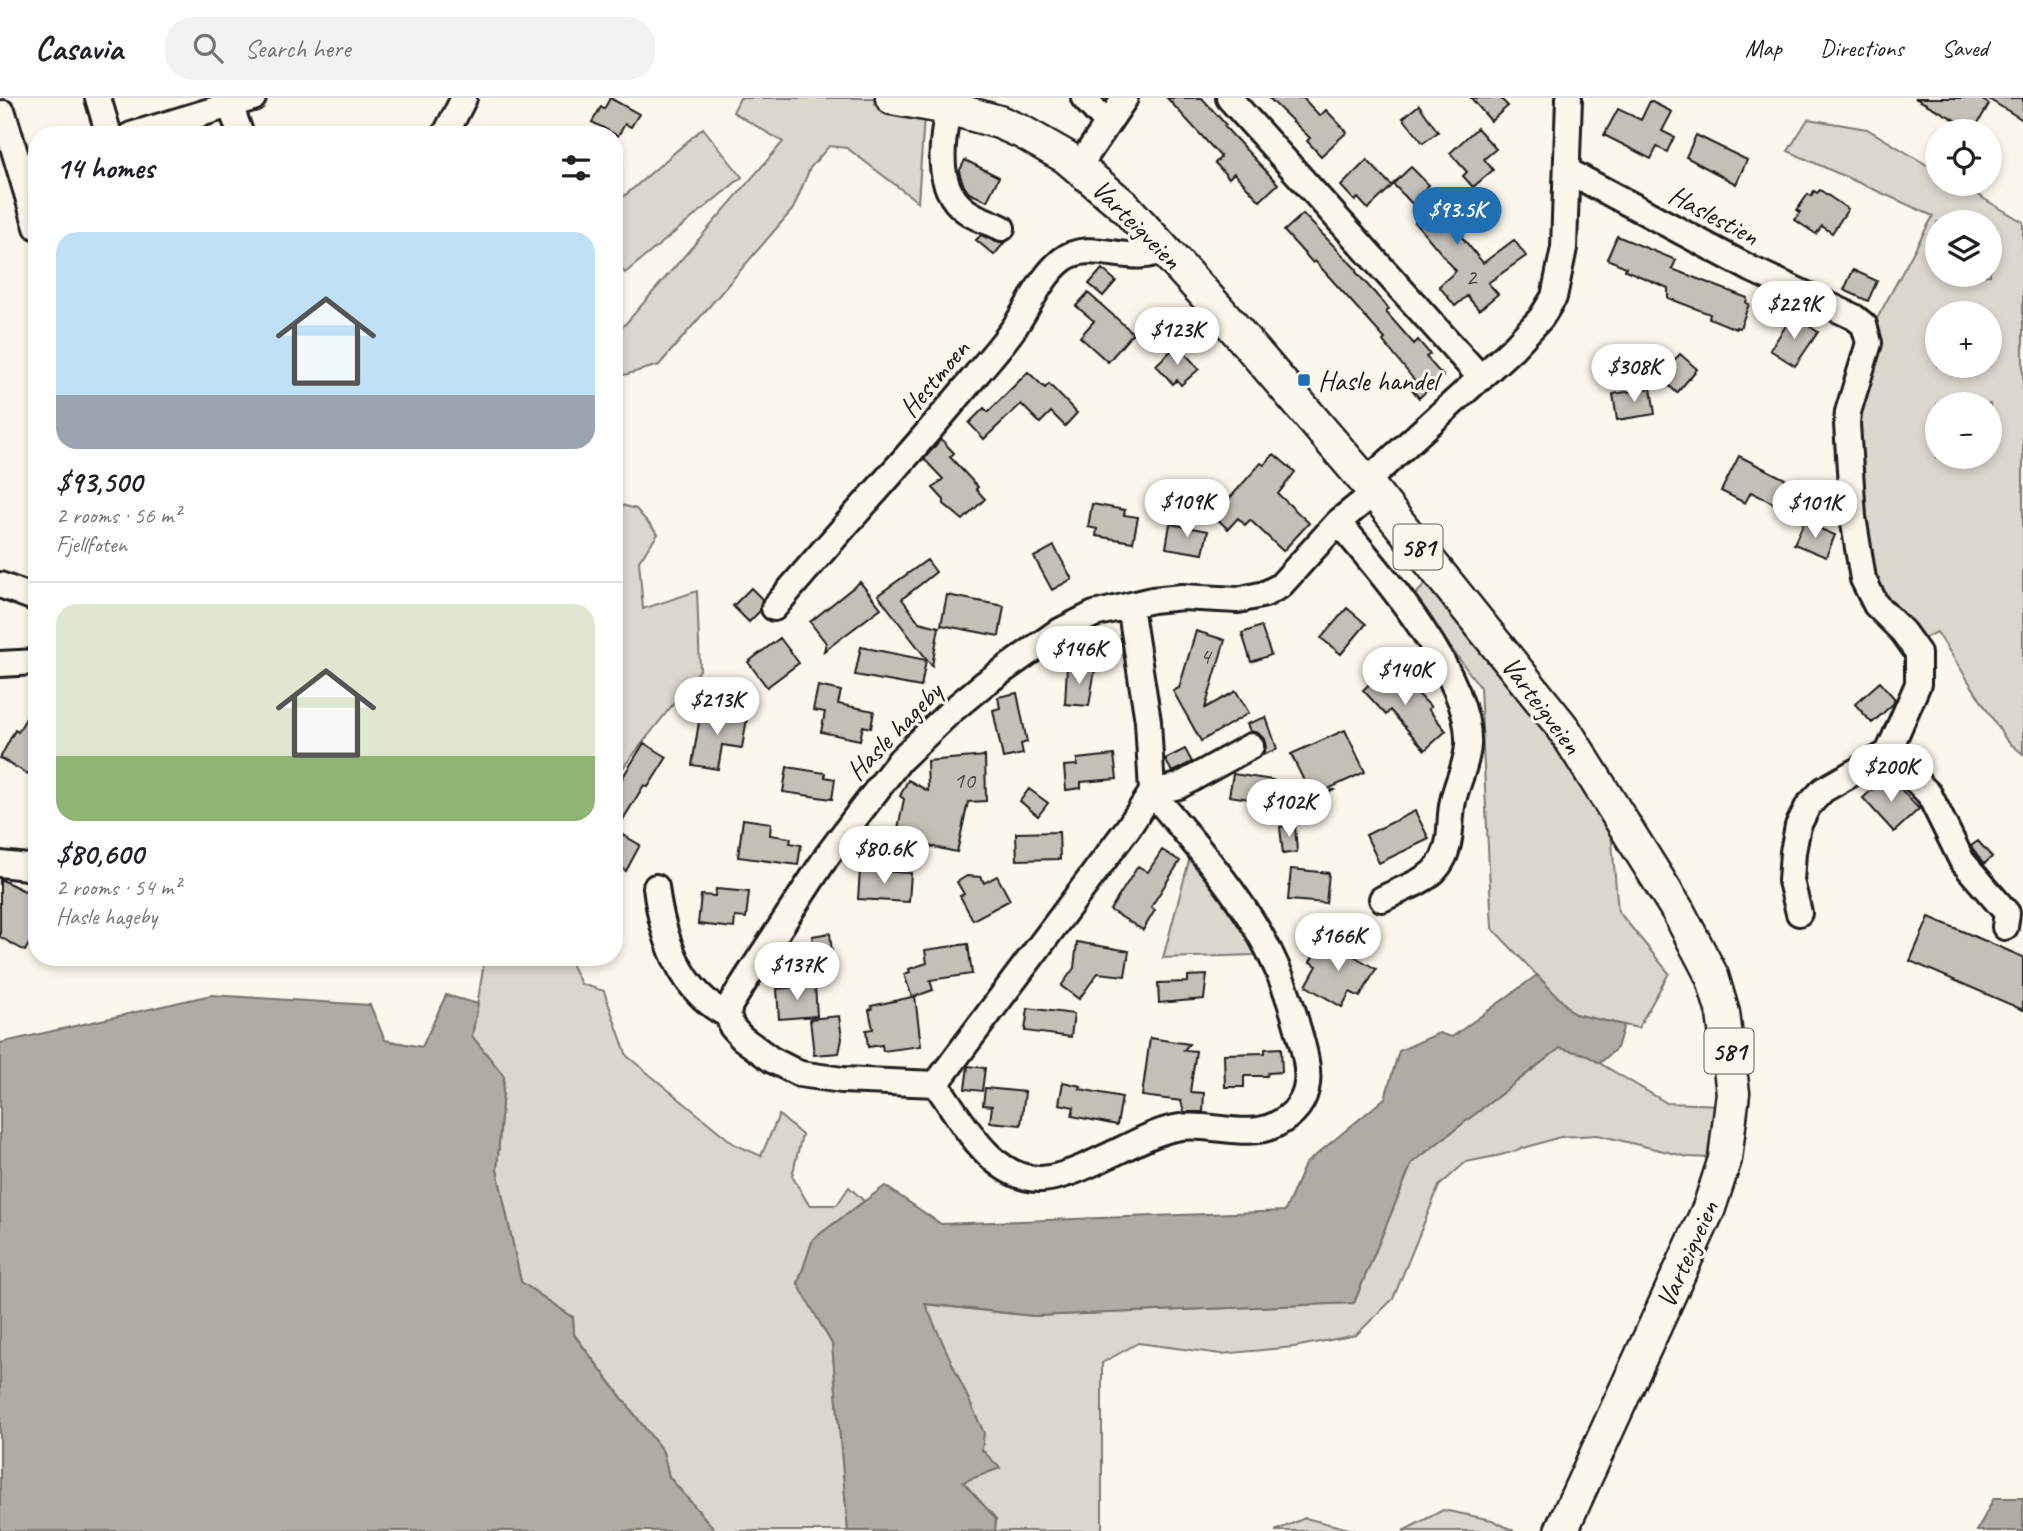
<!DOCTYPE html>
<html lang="en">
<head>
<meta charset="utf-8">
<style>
  body { margin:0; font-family:Caveat,sans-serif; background:#f2f2f2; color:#202124; height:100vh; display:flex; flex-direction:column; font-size:26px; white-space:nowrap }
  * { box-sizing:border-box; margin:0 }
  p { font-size:23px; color:#757577 }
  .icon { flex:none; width:38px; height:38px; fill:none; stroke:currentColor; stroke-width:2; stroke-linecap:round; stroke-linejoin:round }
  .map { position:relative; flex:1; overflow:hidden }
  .panel { position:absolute; left:28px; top:28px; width:595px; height:840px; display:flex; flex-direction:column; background:#fff; border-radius:28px; box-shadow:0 4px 10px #0003 }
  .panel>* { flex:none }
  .fabs { position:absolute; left:1925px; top:21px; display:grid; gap:14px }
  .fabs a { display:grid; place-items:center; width:77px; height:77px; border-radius:50%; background:#fff; box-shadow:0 4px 10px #0003; font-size:35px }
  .price { position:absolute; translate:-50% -60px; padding:0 16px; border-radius:24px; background:#fff; color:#222; font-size:23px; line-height:46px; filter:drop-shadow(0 2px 4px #0008) }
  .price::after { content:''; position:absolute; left:50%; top:42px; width:21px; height:16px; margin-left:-10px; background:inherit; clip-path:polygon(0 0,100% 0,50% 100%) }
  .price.on { background:#1f6fb2; color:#fff }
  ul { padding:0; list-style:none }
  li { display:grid; align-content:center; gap:14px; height:371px; padding:0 28px }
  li+li { border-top:2px solid #e0e0e0 }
  li span { display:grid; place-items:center; height:217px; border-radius:21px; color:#555 }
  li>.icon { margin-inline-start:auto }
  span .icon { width:126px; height:126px; fill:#fffc; stroke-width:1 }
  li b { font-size:30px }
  h2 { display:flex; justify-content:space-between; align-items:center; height:84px; padding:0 28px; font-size:30px }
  header { display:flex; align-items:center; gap:42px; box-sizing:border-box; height:98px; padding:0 35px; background:#fff; border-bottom:2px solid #e0e0e0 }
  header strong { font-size:33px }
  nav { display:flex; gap:38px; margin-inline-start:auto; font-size:24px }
  .search { width:490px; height:63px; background:#f2f2f2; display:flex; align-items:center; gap:18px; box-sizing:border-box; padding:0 24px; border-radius:28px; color:#757577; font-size:26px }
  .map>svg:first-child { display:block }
</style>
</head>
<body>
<header>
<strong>Casavia</strong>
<div class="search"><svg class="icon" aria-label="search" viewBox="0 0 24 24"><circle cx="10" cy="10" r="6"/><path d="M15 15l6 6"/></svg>Search here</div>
<nav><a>Map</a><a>Directions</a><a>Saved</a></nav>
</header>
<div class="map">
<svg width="2023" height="1433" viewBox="0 0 2023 1433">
  <rect width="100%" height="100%" fill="#fbf7ec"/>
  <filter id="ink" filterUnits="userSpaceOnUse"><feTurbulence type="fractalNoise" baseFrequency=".0143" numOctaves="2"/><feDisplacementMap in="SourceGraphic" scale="14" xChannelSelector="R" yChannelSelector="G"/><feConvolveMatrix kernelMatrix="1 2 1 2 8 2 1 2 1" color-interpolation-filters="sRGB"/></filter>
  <g filter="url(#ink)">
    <!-- green -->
    <path fill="#dad7ce" stroke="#7b7a75" stroke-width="2" fill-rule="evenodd" d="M740 0H892L925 5 918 104 847 50 829 48 810 70 793 111 659 267 614 280V239L783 44 733 14Z
      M1808 21 1867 31 1937 73V86H1959L2023 124V656L2007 643 1937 534 1912 546 1876 507 1847 326 1868 237 1933 118 1788 53ZM1937 124H1990V177H1937ZM1937 215H1990V268H1937ZM1937 306H1990V359H1937Z
      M703 30 742 79 625 175 614 163V107Z
      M614 405 636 411 658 436 639 463 643 511 697 493 700 572 614 681Z
      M1433 478 1549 623 1610 721 1618 813 1669 875 1638 930 1574 916 1492 830 1480 589 1413 499Z
      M1191 755 1253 843 1255 857 1163 860Z
      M485 859H568L581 886 604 893 627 958 734 1046 761 1058 779 1017 802 1037 792 1078 809 1107H837L849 1089 864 1103 813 1141 798 1185 832 1246 848 1433H716L669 1379 663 1354 574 1236 573 1219 521 1184 497 1072 504 978 472 938Z
      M1560 950 1584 956 1667 1005 1722 1007 1712 1060 1688 1059 1598 1037 1560 1039 1501 1057 1466 1064 1439 1088 1393 1201 1356 1237 1294 1249 1221 1256 1138 1245 1102 1265V1433H995L996 1421 962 1383 999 1370 982 1352 924 1206 1034 1218 1354 1205 1412 1065Z
      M1443 1412 1492 1422 1514 1433H1403Z
      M1305 1420 1357 1433H1275Z"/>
    <!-- water -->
    <path fill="#afaca5" stroke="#74726e" stroke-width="2" d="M1537 877 1574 916 1624 927 1617 950 1600 965 1584 956 1560 950 1412 1065 1354 1205 1034 1218 925 1206 984 1335 982 1352 1000 1370 963 1384 996 1421 995 1433H848L832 1246 798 1186 813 1141 885 1088 941 1126 1285 1113 1305 1066 1385 1000 1399 953 1439 935 1452 939Z
      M211 897 370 907 385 942 422 949 446 897 478 906 472 938 504 978 497 1072 521 1184 573 1220 574 1237 663 1354 669 1379 716 1433H0V945Z
      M1994 1400H2023V1433H1977Z"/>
    <!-- building -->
    <path fill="#c3c0b8" stroke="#1c1c1c" stroke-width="2" d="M610 0 639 16 631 29 625 26 618 38 592 24 601 9 604 11Z
      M1167 0H1202L1226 27 1224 28 1278 86 1260 103 1234 75 1229 80 1215 65 1221 59Z
      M1269 0H1303L1320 18 1326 12 1347 34 1321 58 1307 43 1310 40Z
      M1471 0H1500L1508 8 1491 23Z
      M1915 0H1979L1989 6 1974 32Z
      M1987 0H2023V22Z
      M1650 3 1672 14 1662 33 1674 39 1667 54 1657 49 1651 61 1604 37 1618 11 1641 22Z
      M1419 7 1438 34 1423 45 1403 20Z
      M1477 30 1496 51 1484 61 1493 72 1473 89 1463 78 1467 74 1450 55Z
      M1696 37 1747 62 1736 86 1686 59Z
      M965 62 999 79 987 103 969 95 964 88 959 74Z
      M1367 62 1392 88 1368 111 1358 100 1355 103 1341 88Z
      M1411 69 1429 87 1425 91 1443 113 1447 109 1461 126 1457 129 1463 137 1461 138 1483 165 1514 142 1526 158 1488 185 1498 196 1479 212 1467 198 1455 208 1439 188 1456 173 1415 124 1423 117 1393 86Z
      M1820 92 1848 111 1832 135 1822 128 1816 136 1795 122 1800 114 1797 112 1808 96 1811 98 1814 93 1817 95Z
      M1303 116 1357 172 1356 174 1389 211 1386 214 1414 246 1418 242 1430 256 1426 259 1443 278 1419 300 1409 288 1415 283 1383 243 1385 241 1315 163 1313 165 1284 133Z
      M981 137 996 144 1004 145 994 157 976 142Z
      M1617 138 1676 162 1672 171 1747 200 1746 205 1749 206 1740 230 1736 229V231L1709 220 1710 216 1668 200V190L1625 172 1626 169 1607 161Z
      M1102 171 1116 183 1103 198 1089 186Z
      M1853 172 1877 183 1868 203 1844 192Z
      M1088 195 1133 235 1108 264 1080 239 1094 223 1076 208Z
      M1793 217 1818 234 1795 268 1770 252Z
      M1174 250 1179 255 1182 252 1199 271 1181 287 1177 282 1173 286 1156 267Z
      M1680 256 1697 271 1677 295 1660 279Z
      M1028 274 1045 290 1049 286 1077 315 1065 328 1051 314 1040 325 1021 306 984 341 969 325 984 310 988 314Z
      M1651 290 1655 316 1617 322 1613 296Z
      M941 341 954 355 950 359 978 389 976 391 985 401 963 422 944 406V402L933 390 943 381 924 361Z
      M1274 356 1295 374 1278 396 1309 425 1283 453 1250 422 1245 427 1238 420 1228 431 1217 421 1223 415 1219 412 1261 365 1264 367Z
      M1739 358 1785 381 1783 385 1788 387 1780 402 1776 400 1773 405 1751 394 1745 405 1721 393Z
      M1092 406 1125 412 1124 417 1138 419 1133 444 1096 438 1097 431 1088 429Z
      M1804 424 1835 437 1826 459 1794 446Z
      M1170 426 1208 433 1203 456 1166 450Z
      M1054 448 1072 481 1052 492 1034 459Z
      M927 462 936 474 902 501 919 524 939 529 932 568 878 497Z
      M860 484 881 510 824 553 826 545 810 524Z
      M751 490 762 501 760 513 749 524 733 508Z
      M947 497 1004 508 999 538 941 527Z
      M1347 510 1366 526 1341 556 1321 540Z
      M1261 528 1271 557 1251 564 1242 535Z
      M1196 533 1225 542 1205 610 1236 593 1249 615 1201 643 1173 593 1179 590Z
      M780 540 799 565 767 589 748 564Z
      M861 549 926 562 921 589 855 577Z
      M1067 568 1095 571 1089 608 1065 606Z
      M1389 568 1399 579 1400 577 1431 609 1428 611 1446 633 1425 652 1390 612 1386 617 1363 592Z
      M1880 584 1895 601 1893 606 1872 625 1855 606Z
      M818 588 841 593 838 606 874 613 871 630 863 628 860 642 821 634 825 614 813 612Z
      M1017 595 1027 644 1021 646 1023 656 1003 660 993 612 1000 610 998 599Z
      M37 601V660L28 676 0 660 15 632 18 634Z
      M701 612 747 620 742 650 722 647 718 671 692 667Z
      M1266 619 1277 651 1263 657 1266 649 1264 641 1258 635 1250 633 1247 626Z
      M1345 632 1365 674 1330 690 1334 692 1305 706 1295 685 1306 687 1291 656Z
      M644 645 667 659 648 689 644 687 616 733 640 747 626 773 614 766V693Z
      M1185 651 1192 664 1172 674 1165 661Z
      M1114 657 1117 681 1081 684V690L1066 692 1064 668 1077 667V661Z
      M985 658 986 703 968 704 957 754 896 741 904 701 900 698 908 682 928 693 927 663Z
      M787 669 825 675V679L835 681 832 701 783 694Z
      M1233 676 1273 682 1269 704 1229 698Z
      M1888 677 1919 711 1894 734 1863 700Z
      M1029 691 1048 705 1038 718 1020 703Z
      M1415 713 1429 741 1379 765 1366 737Z
      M743 721 771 725 770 737 791 740 790 745 801 747 798 767 738 759Z
      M1295 727 1297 754 1283 756 1280 729Z
      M1059 734 1060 761 1017 762 1016 735Z
      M1978 743 1992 759 1984 766 1971 748Z
      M1162 752 1180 763 1151 809 1155 812 1143 832 1110 812 1138 768 1148 774Z
      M1291 771 1329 775 1326 805 1288 802Z
      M860 772 911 775 909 804 858 801Z
      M967 778 981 779 984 785 997 778 1010 802 973 822 960 798 964 796 957 784Z
      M0 781 37 799V831L25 853 0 839Z
      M716 791 749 794 746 820 735 819 734 830 698 826 701 797 715 798Z
      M1929 819 2023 859V912L1910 863Z
      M830 835 832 855 815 858 812 838Z
      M1323 840 1376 871 1360 899 1350 894 1342 909 1306 888 1317 868 1310 864Z
      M1077 844 1129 853 1125 878 1098 875 1079 901 1061 888 1074 870Z
      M968 846 972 876 930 882 933 892 913 899 915 898 921 948 883 953 882 947 868 949 866 932 873 931 869 912 872 911 871 908 912 899 904 876 910 874 909 871 927 865 925 852Z
      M1207 877 1204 901 1159 905 1158 885 1188 884V878Z
      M815 887 817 918 779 921 777 891Z
      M1028 910 1074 916 1071 939 1025 933Z
      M839 918 842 941 839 955 814 957 810 921Z
      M1150 940 1189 946 1184 952 1196 953 1190 994 1204 995 1203 1014H1184L1181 1003 1142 998Z
      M1281 950 1282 974 1268 975 1267 978H1244V989H1225L1224 956 1265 955V951Z
      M968 968 985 970 982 993 965 991Z
      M1063 984 1081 988 1080 991 1122 999 1117 1027 1072 1018 1074 1009 1059 1006Z
      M985 990 1025 994 1021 1027 990 1024 992 1008 983 1007Z"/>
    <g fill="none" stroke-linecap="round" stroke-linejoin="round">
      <defs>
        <path id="minor" d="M98 0 109 37
          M1084 0 1107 25
          M1229 0 1481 280
          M230 7 241 37
          M948 10C942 47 933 94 971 116 981 122 992 125 1002 130
          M3 15 37 129
          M131 37 253 0
          M445 37 464 0
          M1079 68 1125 0
          M1568 73 1751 171 1854 219 1864 227 1869 245 1848 314 1847 326 1853 419 1863 481 1876 507 1903 534 1918 555V586L1888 655 1823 692 1808 708 1798 728 1793 754 1791 783 1799 815
          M1366 384 1512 251 1541 220 1554 199 1564 150 1569 0
          M1338 424C1381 474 1472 579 1468 647 1467 667 1457 684 1453 703 1450 715 1451 728 1449 741 1443 781 1415 784 1382 801
          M0 487 37 501
          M1130 508 1148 623 1152 694 1128 730 936 986 842 982 800 976 772 962 742 940 732 929 728 917 730 907 745 883 827 758 856 719 900 662 950 614 984 586 1056 535 1094 516 1152 502 1182 499 1238 502 1265 496 1280 488 1338 424 1374 395
          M774 510C840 431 911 357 976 277 989 261 1004 245 1016 227 1030 206 1042 178 1062 162 1092 139 1134 171 1165 150
          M0 566 37 564
          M1888 655 1929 696 1962 763 2007 815 2005 829
          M0 766 37 770
          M656 789C662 838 680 894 728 917
          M936 986C961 1021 992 1083 1042 1081 1066 1079 1091 1066 1112 1056 1134 1046 1157 1032 1181 1029 1211 1025 1247 1041 1275 1027 1319 1005 1309 968 1298 931 1289 897 1276 863 1258 833 1229 783 1188 739 1152 694L1179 688 1251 648"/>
        <path id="major" d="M892 0 948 10 999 24 1022 34 1066 59 1124 108 1219 212 1366 384 1564 631 1678 813 1712 878 1723 915 1733 995 1725 1061 1709 1110 1561 1433"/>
      </defs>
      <!-- minor casing -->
      <use href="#minor" stroke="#1c1c1c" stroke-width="30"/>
      <!-- major casing -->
      <use href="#major" stroke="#1c1c1c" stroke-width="37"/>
      <!-- minor -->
      <use href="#minor" stroke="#fbf7ec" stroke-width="24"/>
      <!-- major -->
      <use href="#major" stroke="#fbf7ec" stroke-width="32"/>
    </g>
  </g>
  <!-- markers -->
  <rect fill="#1f6fb2" stroke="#fbf7ec" stroke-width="2.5" x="1297" y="275" width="14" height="14" rx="3.5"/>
  <g text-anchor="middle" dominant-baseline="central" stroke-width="6" stroke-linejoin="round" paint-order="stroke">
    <!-- number labels -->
    <g font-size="24" fill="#464543">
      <text x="1471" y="179">2</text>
      <text x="1205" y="558">4</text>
      <text x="964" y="682">10</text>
    </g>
    <!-- shield labels -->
    <g fill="#fbf7ec" stroke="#5f5e5a" stroke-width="2">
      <rect x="1393.5" y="426.5" width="49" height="45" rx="5"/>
      <rect x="1704.5" y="930.5" width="49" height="45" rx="5"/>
    </g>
    <g font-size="26" font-weight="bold" fill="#1c1c1c">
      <text x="1418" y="449">581</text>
      <text x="1729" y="953">581</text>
    </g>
    <!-- street labels -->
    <g font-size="28" fill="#1c1c1c" stroke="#fbf7ec">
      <text transform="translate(1714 117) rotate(28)">Haslestien</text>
      <text transform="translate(1137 126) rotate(45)">Varteigveien</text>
      <text transform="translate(934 280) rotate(-50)">Hestmoen</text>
      <text transform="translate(1542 607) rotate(53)">Varteigveien</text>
      <text transform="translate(894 633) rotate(-46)">Hasle hageby</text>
      <text transform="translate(1687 1156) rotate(-66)">Varteigveien</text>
    </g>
    <!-- poi labels -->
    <g font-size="28" fill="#1c1c1c" stroke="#fbf7ec" text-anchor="start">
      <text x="1318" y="282">Hasle handel</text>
    </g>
  </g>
</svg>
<div class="fabs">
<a><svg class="icon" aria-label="locate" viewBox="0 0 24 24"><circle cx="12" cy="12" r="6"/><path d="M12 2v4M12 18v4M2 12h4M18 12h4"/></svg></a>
<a><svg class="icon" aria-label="layers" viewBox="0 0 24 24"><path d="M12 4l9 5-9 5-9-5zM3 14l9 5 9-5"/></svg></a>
<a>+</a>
<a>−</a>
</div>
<b class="price on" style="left:1457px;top:149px">$93.5K</b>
<b class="price" style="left:1794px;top:243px">$229K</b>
<b class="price" style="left:1177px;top:269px">$123K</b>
<b class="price" style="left:1634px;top:306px">$308K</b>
<b class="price" style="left:1187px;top:441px">$109K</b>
<b class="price" style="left:1815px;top:442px">$101K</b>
<b class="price" style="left:1079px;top:588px">$146K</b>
<b class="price" style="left:1405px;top:609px">$140K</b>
<b class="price" style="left:717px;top:639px">$213K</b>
<b class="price" style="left:1891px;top:706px">$200K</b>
<b class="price" style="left:1289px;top:741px">$102K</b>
<b class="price" style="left:884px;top:788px">$80.6K</b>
<b class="price" style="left:1338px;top:875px">$166K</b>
<b class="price" style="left:797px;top:904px">$137K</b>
<section class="panel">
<h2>14 homes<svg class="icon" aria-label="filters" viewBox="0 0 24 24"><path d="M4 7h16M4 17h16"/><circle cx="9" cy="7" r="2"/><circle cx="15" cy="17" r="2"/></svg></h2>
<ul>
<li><span style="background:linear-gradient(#bfe0f5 75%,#9aa5b1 0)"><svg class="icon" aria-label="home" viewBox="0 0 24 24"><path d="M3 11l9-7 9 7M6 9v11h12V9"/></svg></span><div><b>$93,500</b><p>2 rooms · 56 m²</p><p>Fjellfoten</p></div></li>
<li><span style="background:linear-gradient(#dfe7d0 70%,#8fb573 0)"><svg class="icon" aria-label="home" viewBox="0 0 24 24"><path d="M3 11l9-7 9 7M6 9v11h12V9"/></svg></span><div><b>$80,600</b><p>2 rooms · 54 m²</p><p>Hasle hageby</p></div></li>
</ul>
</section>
</div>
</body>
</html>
